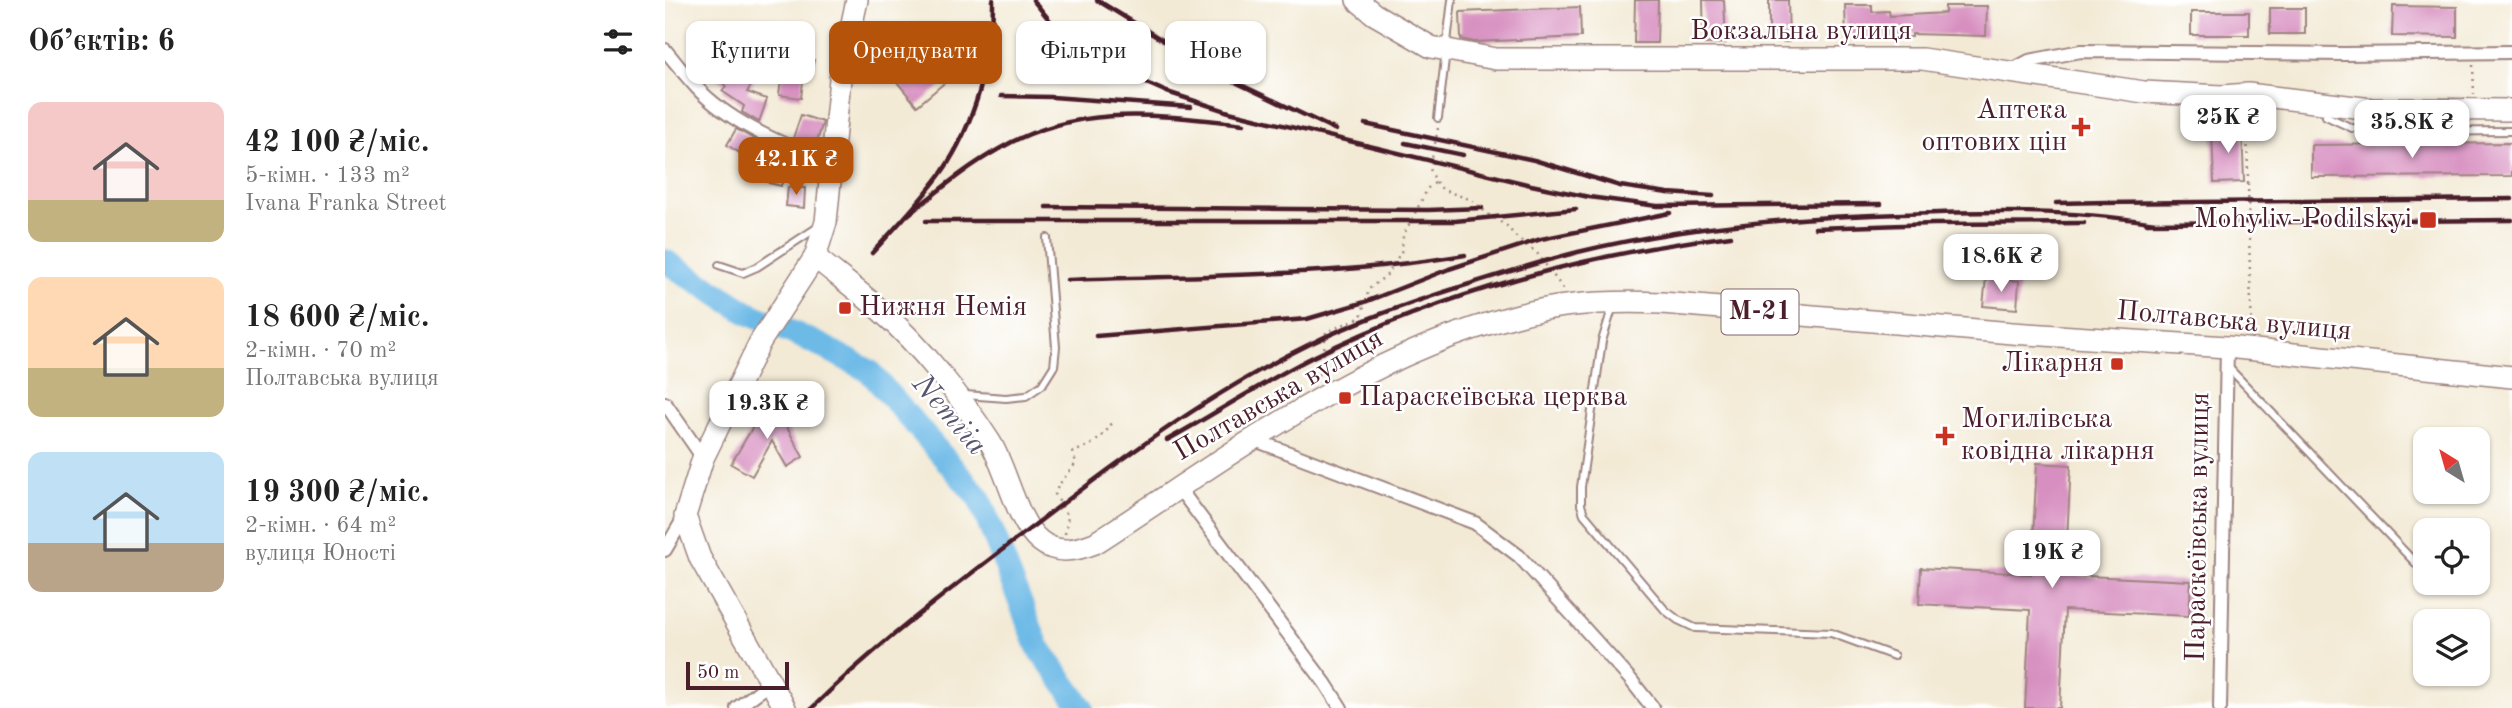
<!DOCTYPE html>
<html lang="uk">
<head>
<meta charset="utf-8">
<style>
  body { margin:0; font-family:"Old Standard TT",serif; background:#f6f6f6; color:#222; height:100vh; display:flex; flex-direction:column; font-size:26px; white-space:nowrap }
  * { box-sizing:border-box; margin:0 }
  p { font-size:23px; color:#767676 }
  .icon { flex:none; width:38px; height:38px; fill:none; stroke:currentColor; stroke-width:2; stroke-linecap:round; stroke-linejoin:round }
  .map { position:relative; flex:1; overflow:hidden }
  .side { display:flex; flex-direction:column; background:#fff; width:665px }
  .side>* { flex:none }
  .top-card { position:absolute; left:21px; top:21px; width:665px; height:63px; display:flex; gap:14px }
  .needle { width:46px; rotate:323deg }
  .buttons { position:absolute; left:1748px; top:427px; display:grid; gap:14px }
  .buttons a { display:grid; place-items:center; width:77px; height:77px; border-radius:14px; background:#fff; box-shadow:0 2px 5px #0004; font-size:35px }
  .scale { position:absolute; left:21px; bottom:18px; width:103px; box-sizing:border-box; padding-left:7px; border:4px solid #4a1f2b; border-top:0; font-size:19px; line-height:24px; white-space:nowrap; color:#4a1f2b; -webkit-text-stroke:5px #fff; paint-order:stroke }
  .price { position:absolute; translate:-50% -60px; padding:0 16px; border-radius:14px; background:#fff; color:#222; font-size:23px; line-height:46px; filter:drop-shadow(0 2px 4px #0008) }
  .price::after { content:''; position:absolute; left:50%; top:42px; width:21px; height:16px; margin-left:-10px; background:inherit; clip-path:polygon(0 0,100% 0,50% 100%) }
  .price.on { background:#b45309; color:#fff }
  ul { padding:0; list-style:none }
  li { display:flex; align-items:center; gap:21px; height:175px; padding:0 28px }
  li span { display:grid; place-items:center; flex:none; width:196px; height:140px; border-radius:14px; color:#555 }
  li>.icon { margin-inline-start:auto }
  span .icon { width:84px; height:84px; fill:#fffc; stroke-width:1 }
  li b { font-size:30px }
  h2 { display:flex; justify-content:space-between; align-items:center; height:84px; padding:0 28px; font-size:30px }
  .chip { padding:0 24px; border-radius:14px; background:#fff; box-shadow:0 2px 5px #0004; font-size:24px; line-height:63px }
  .chip.on { background:#b45309; color:#fff }
  main { display:flex; flex:1; min-height:0 }
  .map>svg:first-child { display:block }
</style>
</head>
<body>
<main>
<section class="side">
<h2>Об’єктів: 6<svg class="icon" aria-label="filters" viewBox="0 0 24 24"><path d="M4 7h16M4 17h16"/><circle cx="9" cy="7" r="2"/><circle cx="15" cy="17" r="2"/></svg></h2>
<ul>
<li><span style="background:linear-gradient(#f6c9c9 70%,#c2b280 0)"><svg class="icon" aria-label="home" viewBox="0 0 24 24"><path d="M3 11l9-7 9 7M6 9v11h12V9"/></svg></span><div><b>42 100 ₴/міс.</b><p>5-кімн. · 133 m²</p><p>Ivana Franka Street</p></div></li>
<li><span style="background:linear-gradient(#ffd9b3 65%,#c2b280 0)"><svg class="icon" aria-label="home" viewBox="0 0 24 24"><path d="M3 11l9-7 9 7M6 9v11h12V9"/></svg></span><div><b>18 600 ₴/міс.</b><p>2-кімн. · 70 m²</p><p>Полтавська вулиця</p></div></li>
<li><span style="background:linear-gradient(#bfe0f5 65%,#b9a48a 0)"><svg class="icon" aria-label="home" viewBox="0 0 24 24"><path d="M3 11l9-7 9 7M6 9v11h12V9"/></svg></span><div><b>19 300 ₴/міс.</b><p>2-кімн. · 64 m²</p><p>вулиця Юності</p></div></li>
</ul>
</section>
<div class="map">
<svg width="1847" height="708" viewBox="0 0 1847 708">
  <rect width="100%" height="100%" fill="#fff"/>
  <filter id="ink" filterUnits="userSpaceOnUse"><feTurbulence type="fractalNoise" baseFrequency=".0143" numOctaves="2"/><feDisplacementMap in="SourceGraphic" scale="14" xChannelSelector="R" yChannelSelector="G"/><feConvolveMatrix kernelMatrix="1 2 1 2 8 2 1 2 1" color-interpolation-filters="sRGB"/></filter>
  <filter id="wash" filterUnits="userSpaceOnUse"><feTurbulence type="fractalNoise" baseFrequency=".00686" numOctaves="4" result="noise"/><feDisplacementMap in="SourceGraphic" scale="28" xChannelSelector="R" yChannelSelector="G"/><feGaussianBlur stdDeviation="1.57" result="paint"/><feColorMatrix in="noise" values="0 0 0 0 0 0 0 0 0 0 0 0 0 0 0 0 0 1.4 0 .05"/><feComposite in="paint" operator="in"/></filter>
  <g filter="url(#wash)">
    <rect width="100%" height="100%" fill="#f3ead5"/>
    <g fill="none" stroke-linecap="round" stroke-linejoin="round">
      <!-- river -->
      <path stroke="#6dbae7" stroke-width="24" d="M0 261 83 313 155 345 204 371 314 498 373 647 417 708"/>
    </g>
    <g id="blocks">
      <!-- building -->
      <path fill="#d78ec0" d="M970 0H993L992 43H969Z
        M1038 0H1059L1061 43 1039 44Z
        M1104 0H1123L1124 42H1104Z
        M1180 5H1207V12L1224 11 1225 16 1280 13V6H1322L1321 36 1247 34V37L1181 39Z
        M1728 6 1792 7V37L1727 36Z
        M915 7 916 37 809 42 796 39 795 12Z
        M1605 8H1640V34H1605Z
        M1526 12H1584V35H1526Z
        M38 48 69 74 73 69 89 81 82 92 102 99 94 122 77 112 79 106 57 91 61 86 29 59Z
        M269 50 290 74 252 106 232 82Z
        M136 57 149 60 146 72 134 69Z
        M117 72 139 74 136 98 114 95Z
        M136 115 158 122 151 145 128 138Z
        M1577 127 1579 182 1549 183 1547 129Z
        M71 129 94 142 90 148 81 143 75 153 62 145Z
        M1847 143V176L1646 177V145Z
        M99 146 120 154 115 171 120 172 116 186 104 183 106 176 92 172Z
        M123 187 140 188 139 208 121 206Z
        M1321 278 1354 281 1352 309 1318 306Z
        M103 401 124 413 119 422 138 457 122 467 107 441 87 476 66 464Z
        M1372 463 1406 465 1400 575 1526 581 1524 616 1400 610 1395 708H1360L1365 610 1254 604 1256 568 1366 574Z"/>
    </g>
  </g>
  <g filter="url(#ink)">
    <use href="#blocks" fill-opacity="0" stroke="#9e8480" stroke-width="2"/>
    <g fill="none" stroke-linecap="round" stroke-linejoin="round">
      <defs>
        <path id="service" d="M1661 116 1687 128 1728 132 1847 131
          M773 118 787 0
          M54 265 78 273 92 267 153 227
          M948 306 937 341 916 487V505L919 514 1000 610 1013 620 1030 628 1166 633 1229 656
          M1563 367 1760 573
          M300 395 341 398 361 396 377 385 389 366 391 347 382 238"/>
        <path id="minor" d="M0 50C12 64 23 79 36 92 71 126 121 146 166 163
          M1345 71 1364 61 1416 51 1679 54 1847 52
          M0 403 38 458
          M587 439 810 523 854 556 965 679 988 708
          M513 487 660 683 676 708
          M0 550 20 516
          M72 708 105 683
          M1555 708 1562 347"/>
        <path id="primary" d="M692 0 709 14 766 47 831 59H1257L1479 92 1557 96 1583 94 1707 109 1847 110
          M120 708 35 558 20 516 38 458 95 342 150 257"/>
        <path id="trunk" d="M192 0 175 79 161 222 150 257C172 275 195 292 216 311 256 346 296 397 325 442 342 469 351 522 375 541 392 555 412 550 430 543 565 456 696 355 854 315 898 303 952 301 997 303L1347 333 1562 347 1847 377"/>
      </defs>
      <!-- service casing -->
      <use href="#service" stroke="#9e8480" stroke-width="10"/>
      <!-- minor casing -->
      <use href="#minor" stroke="#9e8480" stroke-width="16"/>
      <!-- primary casing -->
      <use href="#primary" stroke="#9e8480" stroke-width="24"/>
      <!-- trunk casing -->
      <use href="#trunk" stroke="#9e8480" stroke-width="24"/>
      <!-- path -->
      <path stroke="#9e8480" stroke-width="2.5" stroke-dasharray="2 5" stroke-linecap="butt" d="M1808 65 1809 94
        M1582 111 1583 183
        M773 128 765 169 771 182 778 190 807 200 824 215 842 226 850 236 872 253 899 290
        M1585 275 1587 332
        M651 382 658 359 661 332 696 317 704 289 723 274 737 250 738 236 763 188 771 182
        M400 534 403 517 390 494 393 486 411 463 408 452C426 446 437 439 447 423"/>
      <!-- service -->
      <use href="#service" stroke="#fff" stroke-width="6"/>
      <!-- minor -->
      <use href="#minor" stroke="#fff" stroke-width="12"/>
      <!-- primary -->
      <use href="#primary" stroke="#fff" stroke-width="21"/>
      <!-- trunk -->
      <use href="#trunk" stroke="#fff" stroke-width="21"/>
      <!-- rail -->
      <path stroke="#4a1f2b" stroke-width="4.5" d="M368 0 386 22 410 43 463 75 502 92 564 112 866 185 924 197 992 206 1216 204
        M432 0 549 72 671 130
        M336 96 387 97 526 107
        M700 124 869 160 955 186 1003 193 1048 196
        M740 143 798 155
        M1391 203 1443 202
        M1435 203 1847 199
        M381 207 763 210 817 208
        M243 215C272 192 301 167 334 149 413 103 492 115 579 124
        M261 221H790L911 209
        M1482 223 1847 220
        M1150 228 1268 224 1419 223
        M207 253C231 227 256 201 277 172 309 126 329 56 328 0
        M402 280C534 275 669 277 800 255
        M431 336 642 319 700 302 784 269 876 239 1005 213
        M502 440C552 413 599 381 650 356 779 293 924 253 1066 236
        M147 708C211 645 283 591 354 537 445 467 542 394 645 344 694 320 747 302 798 286 836 274 874 262 913 252 1018 226 1129 217 1237 214 1322 211 1406 209 1490 223"/>
      <!-- path-bridge -->
      <path stroke="#9e8480" stroke-width="2.5" stroke-dasharray="2 5" stroke-linecap="butt" d="M1583 183 1585 275"/>
    </g>
  </g>
  <!-- markers -->
  <g fill="#c8321e" stroke="#fff" stroke-width="2.5">
    <path d="M1412.5 116.5h7v7h7v7h-7v7h-7v-7h-7v-7h7z"/>
    <rect x="1754" y="211" width="18" height="18" rx="3.5"/>
    <rect x="173" y="301" width="14" height="14" rx="3.5"/>
    <rect x="1445" y="357" width="14" height="14" rx="3.5"/>
    <rect x="673" y="391" width="14" height="14" rx="3.5"/>
    <path d="M1276.5 425.5h7v7h7v7h-7v7h-7v-7h-7v-7h7z"/>
  </g>
  <g text-anchor="middle" dominant-baseline="central" stroke-width="5" stroke-linejoin="round" paint-order="stroke">
    <!-- shield labels -->
    <rect fill="#fff" stroke="#80626b" stroke-width="2" x="1056.5" y="289.5" width="77" height="45" rx="5"/>
    <g font-size="26" font-weight="bold" fill="#4a1f2b">
      <text x="1095" y="312">М-21</text>
    </g>
    <!-- street labels -->
    <g font-size="28" fill="#4a1f2b" stroke="#fff">
      <text x="1136" y="32">Вокзальна вулиця</text>
      <text transform="translate(1569 322) rotate(5)">Полтавська вулиця</text>
      <text transform="translate(614 396) rotate(-30)">Полтавська вулиця</text>
      <text transform="translate(1534 527) rotate(-89)">Параскеївська вулиця</text>
    </g>
    <!-- poi labels -->
    <g font-size="28" fill="#4a1f2b" stroke="#fff" text-anchor="end">
      <text x="1402" y="111">Аптека<tspan x="1402" dy="32">оптових цін</tspan></text>
      <text x="1747" y="220">Mohyliv-Podilskyi</text>
      <text x="194" y="308" text-anchor="start">Нижня Немія</text>
      <text x="1438" y="364">Лікарня</text>
      <text x="694" y="398" text-anchor="start">Параскеївська церква</text>
      <text x="1296" y="420" text-anchor="start">Могилівська<tspan x="1296" dy="32">ковідна лікарня</tspan></text>
    </g>
    <!-- water labels -->
    <g font-size="30" font-style="italic" fill="#56556d" stroke="#fff">
      <text transform="translate(284 415) rotate(49)">Nemiia</text>
    </g>
  </g>
</svg>
<div class="buttons">
<a><svg class="needle" viewBox="-14 -14 28 28"><path d="M0-13l5 13h-10z" fill="#e53935"/><path d="M0 13l5-13h-10z" fill="#767676"/></svg></a>
<a><svg class="icon" aria-label="locate" viewBox="0 0 24 24"><circle cx="12" cy="12" r="6"/><path d="M12 2v4M12 18v4M2 12h4M18 12h4"/></svg></a>
<a><svg class="icon" aria-label="layers" viewBox="0 0 24 24"><path d="M12 4l9 5-9 5-9-5zM3 14l9 5 9-5"/></svg></a>
</div>
<div class="scale">50 m</div>
<b class="price" style="left:1563px;top:155px">25K ₴</b>
<b class="price" style="left:1747px;top:160px">35.8K ₴</b>
<b class="price on" style="left:131px;top:197px">42.1K ₴</b>
<b class="price" style="left:1336px;top:294px">18.6K ₴</b>
<b class="price" style="left:102px;top:441px">19.3K ₴</b>
<b class="price" style="left:1387px;top:590px">19K ₴</b>
<div class="top-card">
<a class="chip">Купити</a>
<a class="chip on">Орендувати</a>
<a class="chip">Фільтри</a>
<a class="chip">Нове</a>
</div>
</div>
</main>
</body>
</html>
